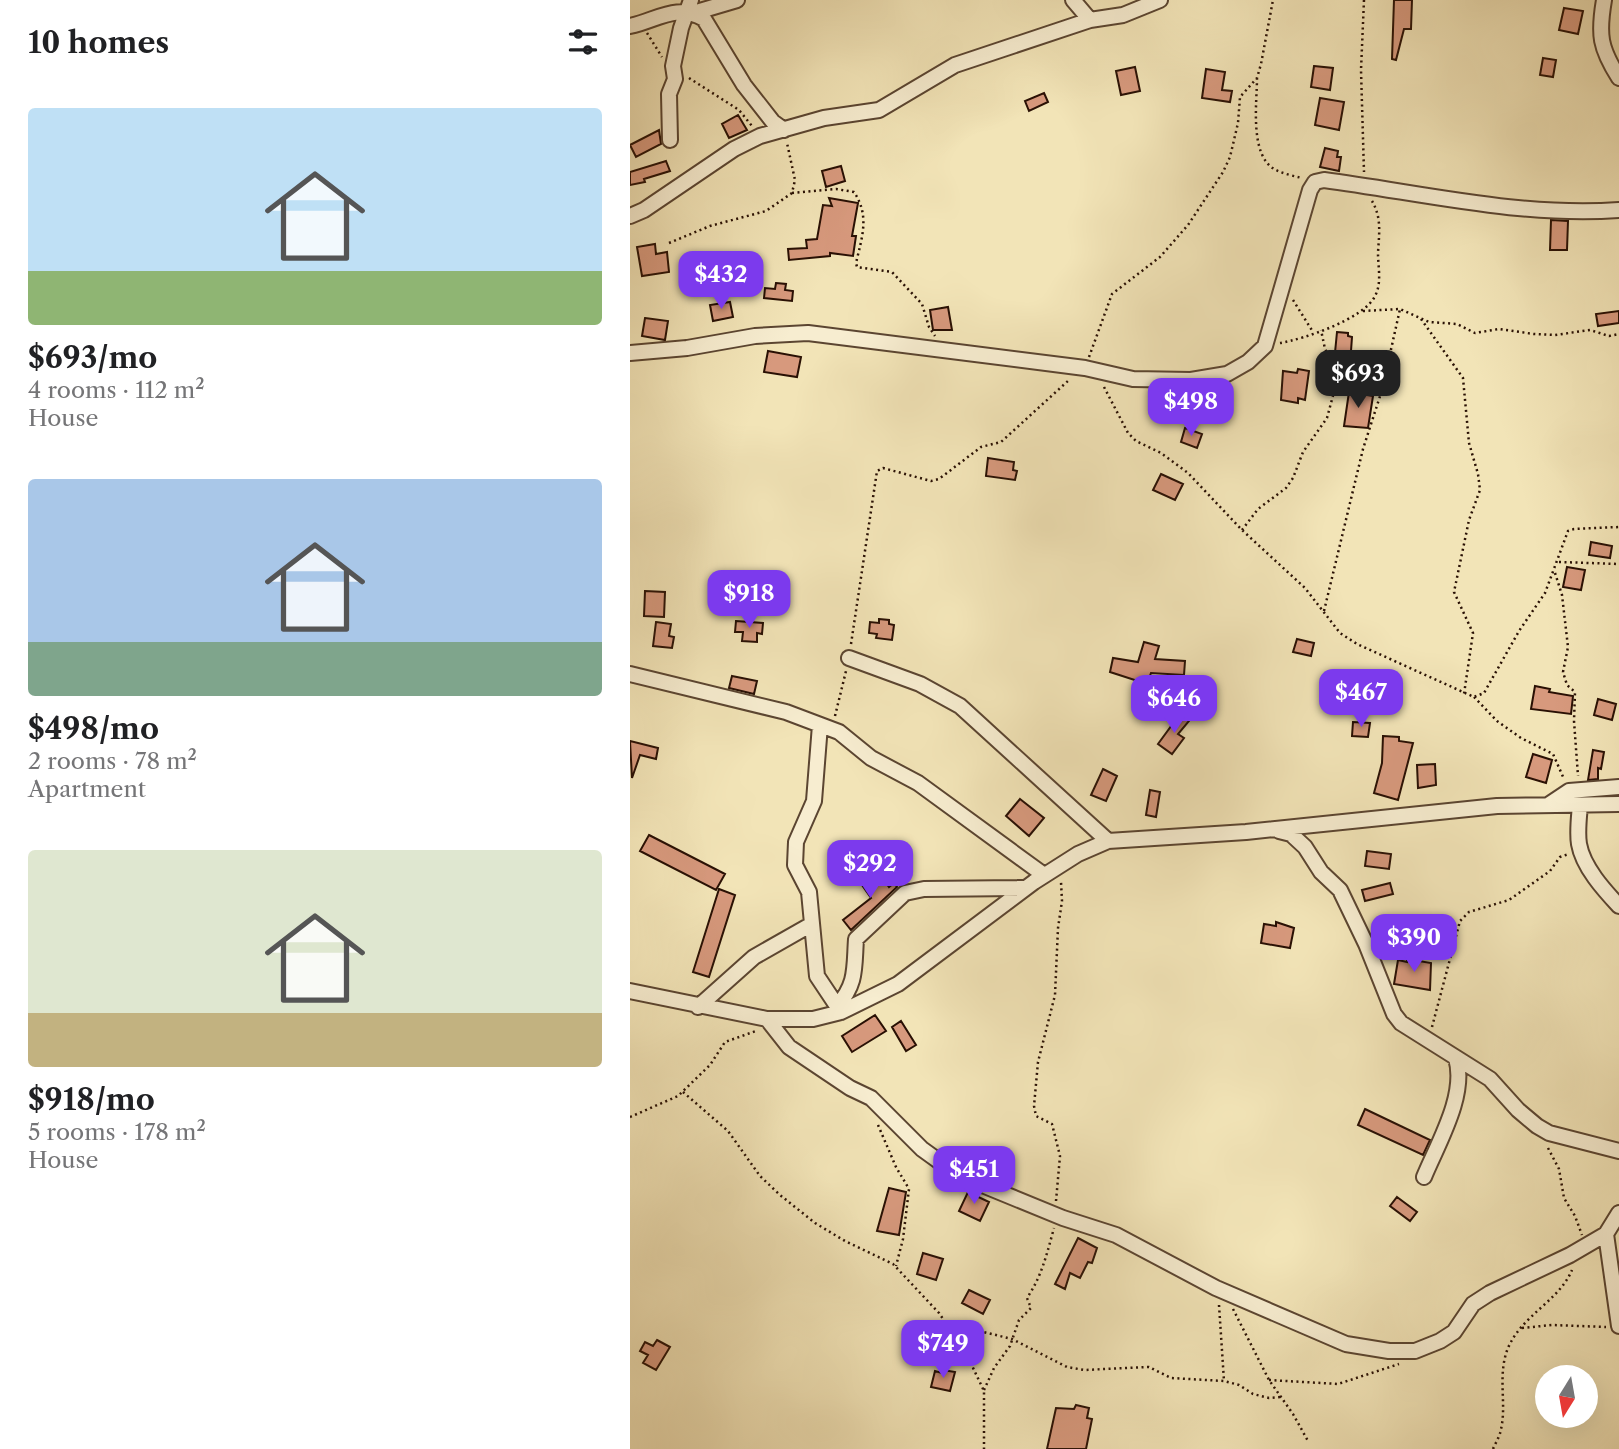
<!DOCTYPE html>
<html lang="en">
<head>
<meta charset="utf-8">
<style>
  body { margin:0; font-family:"Libre Caslon Text",serif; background:#f6f6f6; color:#202124; height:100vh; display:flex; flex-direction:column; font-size:26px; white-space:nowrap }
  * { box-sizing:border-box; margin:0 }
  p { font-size:23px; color:#757577 }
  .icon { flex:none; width:38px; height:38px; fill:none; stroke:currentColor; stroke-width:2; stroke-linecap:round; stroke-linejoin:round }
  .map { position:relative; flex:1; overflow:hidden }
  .panel { display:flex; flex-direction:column; background:#fff; width:630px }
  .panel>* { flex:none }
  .needle { width:46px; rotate:191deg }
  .tools { position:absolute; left:905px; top:1365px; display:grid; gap:14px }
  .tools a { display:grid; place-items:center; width:63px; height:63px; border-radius:50%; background:#fff; box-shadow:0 7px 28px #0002; font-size:35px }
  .price { position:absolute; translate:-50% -60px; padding:0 16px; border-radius:14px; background:#7c3aed; color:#fff; font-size:23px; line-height:46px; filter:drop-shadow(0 2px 4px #0008) }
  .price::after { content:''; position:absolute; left:50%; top:42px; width:21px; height:16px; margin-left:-10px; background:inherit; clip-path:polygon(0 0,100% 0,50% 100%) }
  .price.active { background:#222; color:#fff }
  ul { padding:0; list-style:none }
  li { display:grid; align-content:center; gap:14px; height:371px; padding:0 28px }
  li span { display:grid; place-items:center; height:217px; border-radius:7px; color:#555 }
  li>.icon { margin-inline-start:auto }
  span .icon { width:126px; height:126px; fill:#fffc; stroke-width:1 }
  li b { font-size:30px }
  h2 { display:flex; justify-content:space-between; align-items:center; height:84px; padding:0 28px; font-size:30px }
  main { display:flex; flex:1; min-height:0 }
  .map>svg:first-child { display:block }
</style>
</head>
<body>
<main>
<section class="panel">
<h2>10 homes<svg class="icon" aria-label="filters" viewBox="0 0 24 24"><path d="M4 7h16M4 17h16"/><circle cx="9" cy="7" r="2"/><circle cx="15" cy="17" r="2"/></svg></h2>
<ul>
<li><span style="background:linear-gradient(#bfe0f5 75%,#8fb573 0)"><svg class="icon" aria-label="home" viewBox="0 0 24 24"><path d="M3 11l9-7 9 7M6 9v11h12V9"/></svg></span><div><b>$693/mo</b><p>4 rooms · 112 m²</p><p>House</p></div></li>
<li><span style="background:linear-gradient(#a9c7e8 75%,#7fa58c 0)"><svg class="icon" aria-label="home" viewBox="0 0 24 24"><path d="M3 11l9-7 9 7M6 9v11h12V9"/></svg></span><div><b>$498/mo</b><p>2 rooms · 78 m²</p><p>Apartment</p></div></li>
<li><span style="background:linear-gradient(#dfe7d0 75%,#c2b280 0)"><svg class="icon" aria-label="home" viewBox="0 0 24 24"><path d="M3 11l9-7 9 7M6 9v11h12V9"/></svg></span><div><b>$918/mo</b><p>5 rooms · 178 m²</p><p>House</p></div></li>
</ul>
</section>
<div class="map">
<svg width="989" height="1449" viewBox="0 0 989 1449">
  <rect width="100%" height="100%" fill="#f2e4b7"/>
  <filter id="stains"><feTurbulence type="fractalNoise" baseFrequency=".00286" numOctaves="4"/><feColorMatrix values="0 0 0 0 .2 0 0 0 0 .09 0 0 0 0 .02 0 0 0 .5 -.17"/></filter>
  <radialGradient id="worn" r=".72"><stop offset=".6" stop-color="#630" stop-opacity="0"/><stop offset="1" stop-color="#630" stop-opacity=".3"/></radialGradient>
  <!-- building -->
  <path fill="#d7997d" stroke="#291004" stroke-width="2" d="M764 0H782L781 29H774L766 60 762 59Z
    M934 8 953 11 948 34 929 30Z
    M913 58 926 60 923 77 910 75Z
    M684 66 703 68 700 90 681 87Z
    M505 67 510 91 491 95 486 71Z
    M576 69 595 72 592 90 602 91 600 102 572 98Z
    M414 93 418 102 399 111 395 101Z
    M690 98 714 102 709 130 685 125Z
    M108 115 117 130 99 138 92 124Z
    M29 130 31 144 6 157 0 145Z
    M695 148 708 151 707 157H711L709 171 690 167Z
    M36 161 40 171 14 179 15 182 0 185V172Z
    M211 166 215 181 196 187 192 171Z
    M199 198 228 203 222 236H226L223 256 200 253V256L159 260 158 249 177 248 176 240 187 239 193 205 202 206Z
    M921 220 938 221 937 250H920Z
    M25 244 26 254 37 252 39 272 12 276 7 247Z
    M146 283 156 284 155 290 163 291 162 301 134 298 135 288 145 289Z
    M100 302 103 317 83 321 80 305Z
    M318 307 322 330H303L300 310Z
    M989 311V323L968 326 966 314Z
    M15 318 38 321 35 340 12 336Z
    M707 332 718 333V336L722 337 720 365 704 363Z
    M138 351 171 357 167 377 134 372Z
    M668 369 679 371 675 400 668 398V403L651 400 653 371 667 373Z
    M719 392 743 396 738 428 714 426Z
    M555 428 572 434 567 448 551 442Z
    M358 458 384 462 383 470 387 471 385 480 356 476Z
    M531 474 553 484 545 500 523 490Z
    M961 542 982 546 980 558 959 555Z
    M937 567 955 570 951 590 933 587Z
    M15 591 35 592 34 617 14 616Z
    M249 619 259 620V624L264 625 262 640 246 638 247 634 239 633 240 622 249 623Z
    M106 621 133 623 132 634 127 633V642L112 641 113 632H105Z
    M26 622 41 624 39 636 44 637 42 648 23 646Z
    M667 639 684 643 681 656 663 652Z
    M514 642 529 646 525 659 555 661 554 675 521 673 517 684 480 672 483 658 508 662Z
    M102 676 127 681 124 694 99 688Z
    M905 686 920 689 919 692 943 696 941 714 901 709Z
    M968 699 986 704 982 720 964 715Z
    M550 714 559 721 548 734 554 738 542 754 528 744Z
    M723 722 740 723 738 737 722 736Z
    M753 736 769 737V741L783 743 768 800 744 793 752 763Z
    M0 741 28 748 26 759 10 755 2 778Z
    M963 750 974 752 971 769 968 768V779L958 780Z
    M903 754 922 760 916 783 896 777Z
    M805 764 806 785 788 788 787 765Z
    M473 769 487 776 476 801 461 795Z
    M520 790 530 792 526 817 516 815Z
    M390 799 414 818 399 836 376 816Z
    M19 835 95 874 86 890 10 851Z
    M737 851 761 854 759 869 735 866Z
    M249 873 259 887 264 883 267 887 221 930 213 920 241 898 232 885Z
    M760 883 763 894 735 901 732 890Z
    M89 889 105 895 79 977 63 972Z
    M646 922 664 928 660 948 631 943 634 924 646 926Z
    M777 959 801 963 800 990 764 984 768 960 777 962Z
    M245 1015 256 1031 222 1052 212 1036Z
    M271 1021 286 1045 276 1051 262 1027Z
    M735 1109 800 1140 793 1155 728 1125Z
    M259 1188 276 1192 269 1235 247 1231Z
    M338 1192 359 1202 350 1221 329 1211Z
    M767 1197 787 1212 780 1221 760 1206Z
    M448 1238 467 1248 462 1263 458 1262 450 1278 440 1273 435 1289 425 1284Z
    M293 1253 313 1259 306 1280 287 1274Z
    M339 1290 360 1300 353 1314 332 1303Z
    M27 1340 40 1347 26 1370 13 1363 18 1355 10 1351 15 1342 23 1346Z
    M313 1370 325 1372 320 1391 301 1387 305 1371 312 1373Z
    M446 1405 459 1408 457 1418 462 1419 456 1449H417L426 1408 444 1409Z"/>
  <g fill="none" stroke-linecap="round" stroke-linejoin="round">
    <defs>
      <path id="minor" d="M443 0 460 20
        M974 0C968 35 970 48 989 78
        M63 13 107 0
        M0 26C28 20 46 3 74 19L114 85 143 122 154 130
        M40 140 39 94 45 79 43 66 51 28 61 0
        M0 216 14 210 104 149 130 136 194 118 249 110 325 65 460 20 493 15 530 0
        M0 353 57 348 125 336 178 333 455 368 503 379 561 380 597 374 618 362 635 346 680 190 685 182 694 180C792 193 890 217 989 210
        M219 658 290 684 330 706 478 841
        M0 674 156 712 209 732 241 758 288 783 414 875
        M190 725 184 801 166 842 165 865 179 892 187 976 211 1012
        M918 805 939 791 989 787
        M950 805C949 817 947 832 949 844 953 867 974 890 989 906
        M649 831 661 834 675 847 691 872 710 890 736 944 764 1014 771 1023 860 1079 888 1110 907 1126 919 1133 989 1151
        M0 991 137 1019H183L211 1012 268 984 404 882 448 854 478 841 616 832 867 806 989 804
        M207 1006C227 984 224 968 226 939L275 893 294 889 394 888
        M68 1007 124 957 182 924
        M137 1019 159 1047 220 1088 241 1098 292 1149 328 1175 433 1218 486 1235 586 1288 716 1344 759 1351H785L810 1341 824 1332 843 1304 860 1293 940 1255 976 1234
        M794 1177C808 1143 837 1095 826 1058
        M989 1213 976 1234 989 1326"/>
    </defs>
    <!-- minor casing -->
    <use href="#minor" stroke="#5b4531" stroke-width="18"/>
    <!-- path -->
    <path stroke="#291004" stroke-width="2.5" stroke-dasharray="2 3.5" stroke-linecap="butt" d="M734 0 731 70 734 172
      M17 33 32 57
      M59 78 109 110 122 126
      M627 78C627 103 619 157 646 170 654 174 664 176 672 178
      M162 193 206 189 224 192C240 216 232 237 226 263L227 267 262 272 292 304 299 327 305 336
      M39 243 80 226 136 211 162 193 165 180 157 143
      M663 300 683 332
      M733 311 770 309 799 322 827 324 845 333 869 329 904 334 925 335 960 330 979 336 989 334
      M791 319 833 378 839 443 848 474 850 490 839 520 824 592 843 633 834 694
      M650 343C674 339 734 319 745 296 752 283 748 267 748 253 749 234 752 218 742 201
      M459 357 482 294 530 257 558 225 593 172 600 157 608 123 610 97 627 78 631 64 643 0
      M474 387 498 433 506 441 531 453 558 473 612 530 675 588 710 633 727 644 844 697 854 693 889 631 915 593 938 531 944 529 989 527
      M612 530 628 509 656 488 663 478 673 452 697 418 709 373 695 349 691 330
      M929 562 989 564
      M925 573 932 595 938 647 933 672 937 685 945 692 944 721 948 776
      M694 611 733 449 752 390 770 309
      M221 644 247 471 253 468 301 481 309 479 351 447 371 442 439 380
      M844 697 867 721 891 738 923 754 934 779
      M205 716 216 671
      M802 1027 830 921 839 912 879 900 920 871 930 857 939 854
      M53 1092 98 1131 130 1176 150 1195 185 1223 215 1241 263 1264 309 1313 335 1351 354 1391V1449
      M0 1117 48 1096 80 1065 95 1042 126 1031
      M248 1125 266 1167 279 1189 273 1239 266 1266
      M918 1148 929 1169 934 1198 945 1216 952 1235
      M426 1201 430 1156 422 1124 406 1116 404 1106 408 1062 425 995 428 928 432 901 431 882
      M589 1305 594 1381
      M603 1309 639 1380 663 1414 678 1441
      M317 1323 382 1339 437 1367 454 1370 519 1367 541 1378 594 1381 609 1385 623 1394 639 1398 651 1397
      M892 1328 922 1325 976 1327
      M639 1380 708 1384 769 1364
      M354 1390 364 1368 380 1346 389 1320 401 1308 397 1298C412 1276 417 1253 424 1228
      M863 1449C866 1442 870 1436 871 1429 877 1404 867 1375 878 1348 892 1315 929 1301 942 1270"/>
    <!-- minor -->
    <use href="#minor" stroke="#f7edd0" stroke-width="14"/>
  </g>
  <rect width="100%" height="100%" filter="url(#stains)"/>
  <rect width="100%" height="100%" fill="url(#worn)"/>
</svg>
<div class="tools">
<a><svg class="needle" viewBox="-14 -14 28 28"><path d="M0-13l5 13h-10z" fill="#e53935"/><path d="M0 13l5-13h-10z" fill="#757577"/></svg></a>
</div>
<b class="price" style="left:91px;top:311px">$432</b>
<b class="price active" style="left:728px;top:410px">$693</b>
<b class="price" style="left:561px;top:438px">$498</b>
<b class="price" style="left:119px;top:630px">$918</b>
<b class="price" style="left:731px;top:729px">$467</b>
<b class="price" style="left:544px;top:735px">$646</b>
<b class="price" style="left:240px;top:900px">$292</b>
<b class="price" style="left:784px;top:974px">$390</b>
<b class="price" style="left:344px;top:1206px">$451</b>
<b class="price" style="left:313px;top:1380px">$749</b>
</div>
</main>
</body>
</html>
